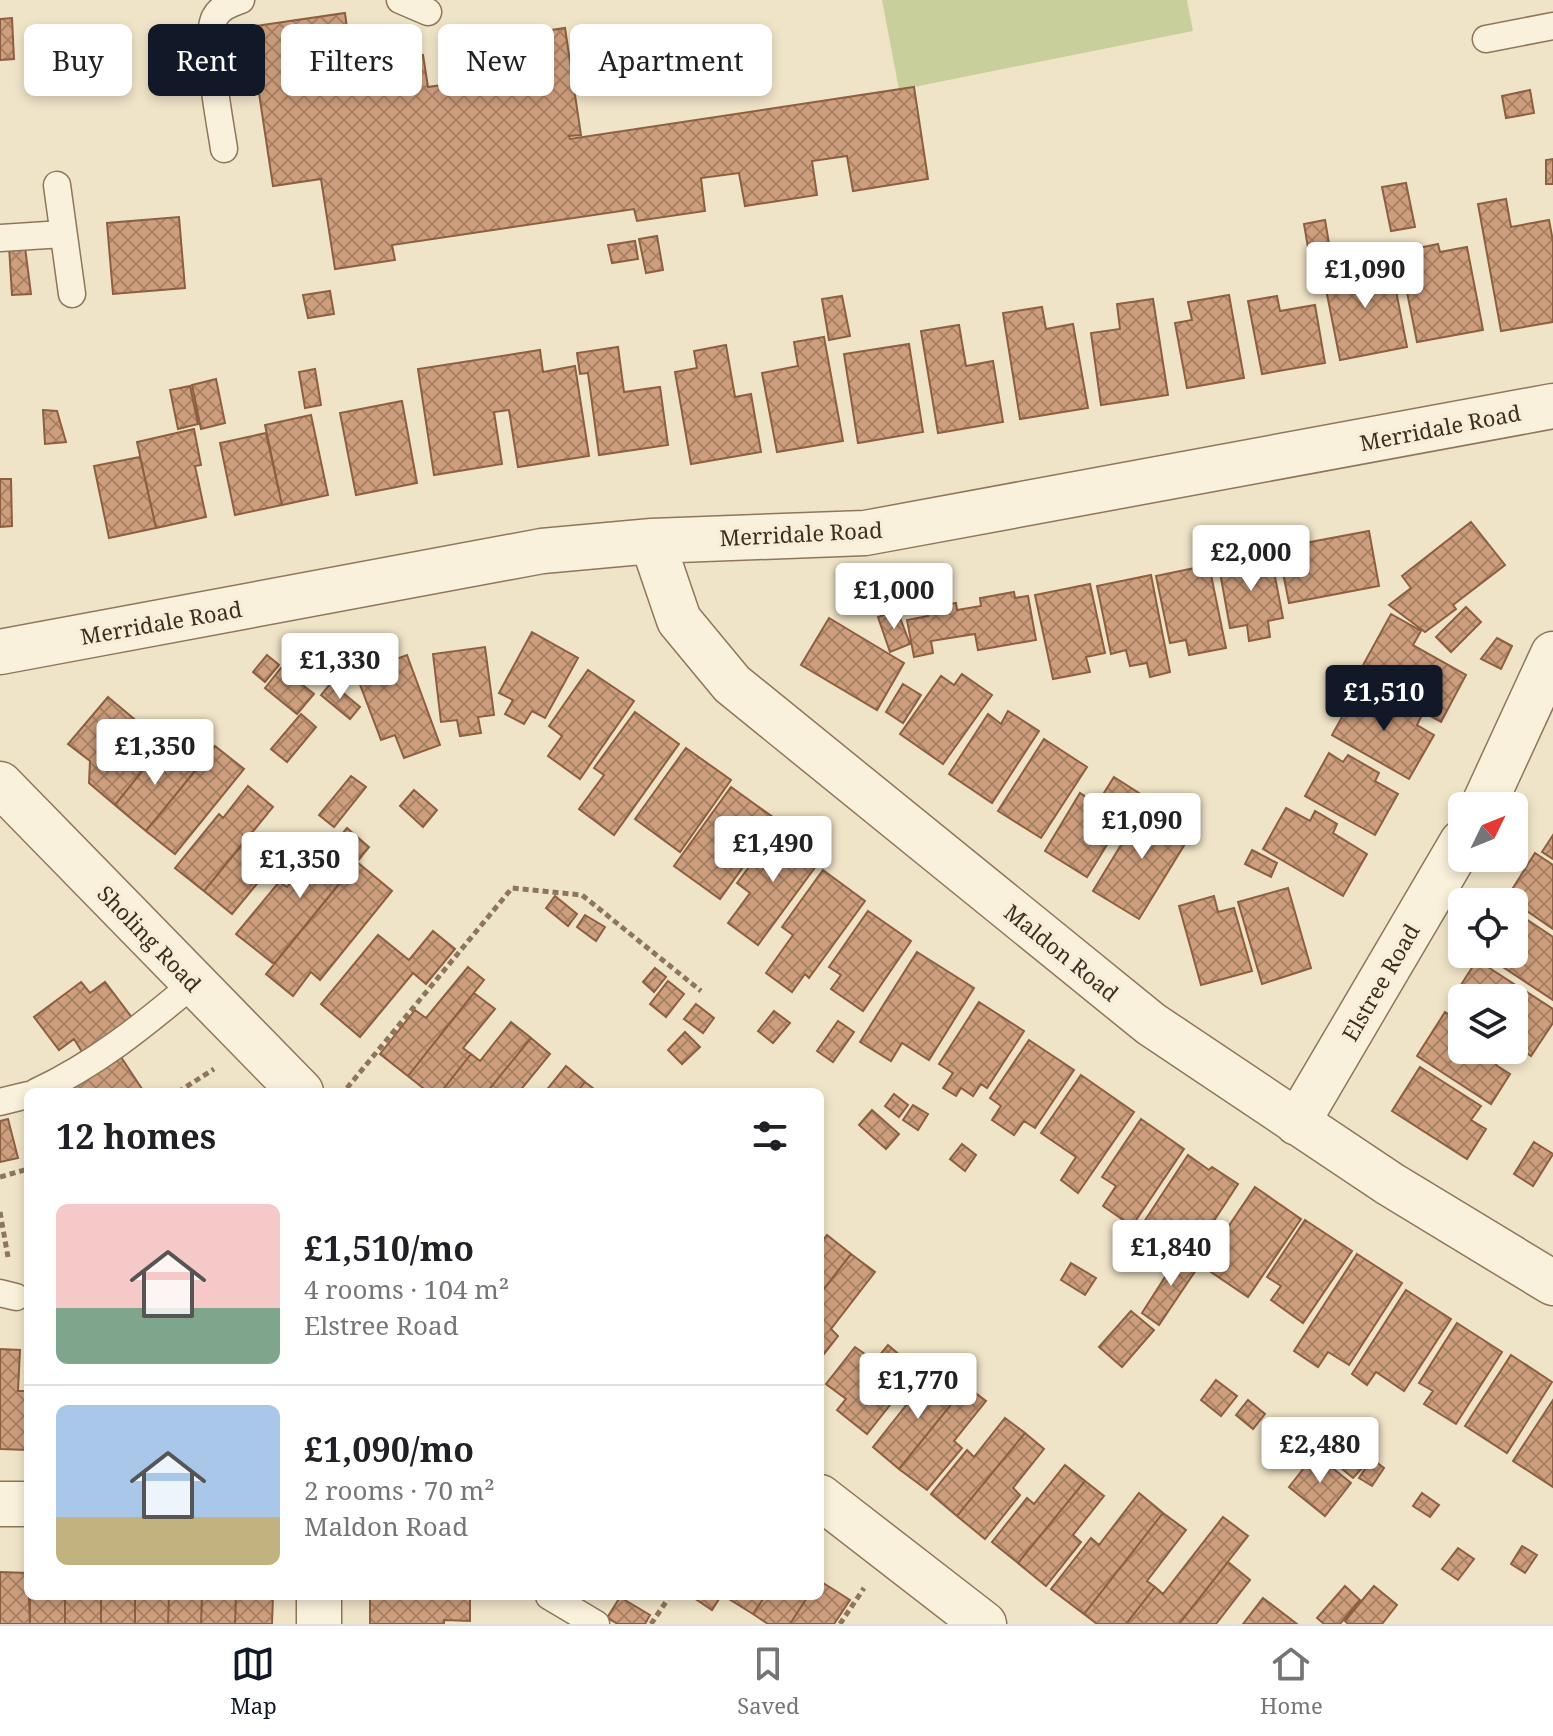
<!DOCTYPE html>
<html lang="en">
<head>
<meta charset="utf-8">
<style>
  body { margin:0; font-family:"Noto Serif",serif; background:#f6f6f6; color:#202124; height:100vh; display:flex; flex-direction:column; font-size:30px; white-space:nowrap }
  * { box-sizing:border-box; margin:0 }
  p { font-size:26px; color:#757577 }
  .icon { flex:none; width:44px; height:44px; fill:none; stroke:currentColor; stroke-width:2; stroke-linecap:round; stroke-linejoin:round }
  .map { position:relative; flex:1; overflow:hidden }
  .details { position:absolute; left:24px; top:1088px; width:800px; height:512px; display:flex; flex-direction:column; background:#fff; border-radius:12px; box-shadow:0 4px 12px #0003 }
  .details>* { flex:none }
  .top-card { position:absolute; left:24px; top:24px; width:800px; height:72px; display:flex; gap:16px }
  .needle { width:52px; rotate:47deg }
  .buttons { position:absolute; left:1448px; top:792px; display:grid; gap:16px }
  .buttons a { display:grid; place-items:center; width:80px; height:80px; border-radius:12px; background:#fff; box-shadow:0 4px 12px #0003; font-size:40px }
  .price { position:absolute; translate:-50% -68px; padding:0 18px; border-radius:8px; background:#fff; color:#222; font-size:26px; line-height:52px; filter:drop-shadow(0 2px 4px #0008) }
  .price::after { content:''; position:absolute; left:50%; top:48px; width:24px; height:18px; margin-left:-12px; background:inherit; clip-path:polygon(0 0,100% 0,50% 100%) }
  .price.active { background:#111827; color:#fff }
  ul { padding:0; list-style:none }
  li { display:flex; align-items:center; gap:24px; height:200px; padding:0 32px }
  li+li { border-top:2px solid #e0e0e0 }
  li span { display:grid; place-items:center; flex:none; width:224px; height:160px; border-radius:12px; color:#555 }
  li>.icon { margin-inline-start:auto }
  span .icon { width:96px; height:96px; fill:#fffc; stroke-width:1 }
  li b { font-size:34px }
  h2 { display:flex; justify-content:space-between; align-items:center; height:96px; padding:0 32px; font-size:34px }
  .pill { padding:0 28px; border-radius:12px; background:#fff; box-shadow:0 4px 12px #0003; font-size:28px; line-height:72px }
  .pill.active { background:#111827; color:#fff }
  .tabs { display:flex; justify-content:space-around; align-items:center; height:112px; border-top:2px solid #e0e0e0; background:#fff; font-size:22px; color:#757577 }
  .tabs a { display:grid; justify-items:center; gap:4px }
  .tabs .active { color:#111827 }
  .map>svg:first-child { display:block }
</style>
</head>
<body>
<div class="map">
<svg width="1553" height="1624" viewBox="0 0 1553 1624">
  <defs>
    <pattern id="building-cross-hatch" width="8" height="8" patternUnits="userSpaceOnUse" patternTransform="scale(2)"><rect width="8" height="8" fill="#cf9f7d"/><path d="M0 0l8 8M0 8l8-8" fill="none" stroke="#a98266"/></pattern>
  </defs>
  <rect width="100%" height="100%" fill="#f0e4c8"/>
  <!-- green -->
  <path fill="#c9cf9b" d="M882 0H1187L1193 31 899 90Z"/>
  <!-- building -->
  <path fill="url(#building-cross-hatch)" stroke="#8d5f41" stroke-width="2" d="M345 13 352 66 423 55 428 87 508 75 503 37 565 28 581 135 569 136 570 139 914 87 928 179 853 191 847 156 812 161 817 195 745 206 739 173 701 178 705 211 637 221 634 209 392 245 395 260 335 269 321 179 273 186 249 27Z
    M12 18 14 59 0 60V19Z
    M1530 90 1534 113 1506 118 1502 96Z
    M1553 159V184H1546V160Z
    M1406 183 1415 227 1391 231 1382 187Z
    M1506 199 1511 227 1549 220 1553 241V322L1501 331 1478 204Z
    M179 217 185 288 113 294 107 223Z
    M1325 220 1332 261 1311 265 1304 224Z
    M657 236 663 270 646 273 639 239Z
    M635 241 638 259 612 263 608 245Z
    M1438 244 1440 252 1467 247 1483 330 1417 342 1399 252Z
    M9 246 25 247 31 294 12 295Z
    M1390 260 1407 347 1340 360 1323 274Z
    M330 291 334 314 308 318 303 295Z
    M1229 295 1244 378 1187 388 1175 323 1192 320 1188 302Z
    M842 296 850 336 829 340 822 299Z
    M1277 296 1280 311 1315 305 1325 363 1262 374 1248 301Z
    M1153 299 1168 395 1101 405 1091 333 1120 329 1117 304Z
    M1042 307 1046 329 1073 324 1088 408 1020 419 1003 313Z
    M959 325 966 366 993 361 1003 422 938 433 921 331Z
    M824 337 843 441 777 452 762 373 798 366 794 342Z
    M909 344 923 432 858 443 844 354Z
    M726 345 735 397 751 394 761 452 691 464 675 372 697 368 694 351Z
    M618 347 624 392 660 387 668 445 599 455 588 373 580 374 577 353Z
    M540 350 543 372 575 366 589 456 518 467 509 410 494 412 502 464 434 475 418 369Z
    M315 369 321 405 305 408 299 372Z
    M216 379 225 423 201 429 192 385Z
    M190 386 198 424 178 429 170 390Z
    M402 401 417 483 356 495 340 413Z
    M43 410 57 411 66 442 45 444Z
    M311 415 328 495 282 505 265 425Z
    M194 429 201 465 195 466 206 517 156 528 137 442Z
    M266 433 282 505 235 515 220 443Z
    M140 457 156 528 109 538 94 466Z
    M0 479H11L12 526 0 527Z
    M1471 522 1505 565 1453 605 1456 609 1425 632 1389 605 1411 588 1402 576Z
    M1369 531 1379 586 1289 603 1278 548Z
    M1270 551 1283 618 1268 621 1270 637 1249 641 1247 625 1230 628 1218 561Z
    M1209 565 1226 648 1189 655 1186 640 1170 643 1156 576Z
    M1151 575 1170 672 1150 677 1147 663 1130 666 1126 650 1111 654 1097 586Z
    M1090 584 1105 653 1086 657 1090 672 1053 679 1035 595Z
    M1014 592 1015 598 1028 596 1036 640 978 650 975 634 931 641 933 653 914 657 907 620 928 616 926 608 956 603 957 610 981 606 980 598Z
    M1466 607 1481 622 1451 652 1436 637Z
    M897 610 910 644 890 652 878 617Z
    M1391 614 1421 631 1413 645 1466 675 1441 722 1357 676Z
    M829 618 904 663 877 710 801 665Z
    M532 632 578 658 545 718 532 711 524 724 505 714 513 700 499 693Z
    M1497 638 1512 646 1501 669 1481 659Z
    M485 647 494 715 478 717 481 733 460 736 457 720 441 722 433 654Z
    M267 655 279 665 265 682 253 672Z
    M407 655 440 745 404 758 395 735 381 740 356 674Z
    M281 668 314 694 297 714 265 688Z
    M588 670 634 701 580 779 548 756 562 736 549 726Z
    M962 674 992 695 943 764 900 734 941 676 954 685Z
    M331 683 360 707 350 719 321 695Z
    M903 684 921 695 903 723 886 712Z
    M1358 688 1376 698 1375 702 1389 711 1394 702 1421 717 1417 725 1434 735 1409 779 1332 735Z
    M108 697 164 744 115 805 89 783 90 761 68 744Z
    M1008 711 1039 731 992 803 949 774 988 714 1001 724Z
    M635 712 679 744 614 835 579 809 604 775 594 768Z
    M301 714 316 727 287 762 271 749Z
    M1044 739 1087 767 1041 838 998 811Z
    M164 744 196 770 146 831 115 805Z
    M215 746 244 769 175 854 146 831Z
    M686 748 731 780 680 852 635 819Z
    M1329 753 1343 762 1348 755 1379 773 1375 781 1398 794 1375 835 1305 796Z
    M351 776 366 787 334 827 319 815Z
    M1114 777 1139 793 1087 877 1045 851 1080 793 1097 804Z
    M248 786 273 807 204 891 175 868 219 814 223 818Z
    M731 787 777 820 720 899 674 866Z
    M414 790 437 810 423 827 400 806Z
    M1149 799 1173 814 1166 825 1188 839 1139 919 1093 891Z
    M1286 808 1310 821 1315 811 1337 824 1333 833 1367 854 1343 896 1263 849Z
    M779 827 822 858 758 945 728 923 750 893 737 883Z
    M347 828 369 847 274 964 236 934 279 882 287 887 294 878 301 885Z
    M251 833 271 849 266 854 275 862 232 914 204 891Z
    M1553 835V859L1542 852Z
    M1252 850 1277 863 1271 877 1245 864Z
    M1535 853 1553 865V929L1514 902 1506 899Z
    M357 862 392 891 320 980 311 972 293 996 266 974Z
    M823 870 865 901 809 978 805 974 792 992 766 973 793 935 782 927Z
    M1288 888 1311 968 1262 984 1238 902Z
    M555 896 577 914 568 926 546 908Z
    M1214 896 1218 912 1234 908 1252 971 1201 985 1179 906Z
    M868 911 911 941 863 1011 831 989 841 975 829 967Z
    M1514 911 1553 937V1000L1483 954H1514Z
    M585 915 605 927 596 941 577 927Z
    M433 931 455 949 426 984 413 973 360 1037 321 1004 378 935 409 960Z
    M917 952 974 988 929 1060 902 1043 891 1061 860 1042Z
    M1477 960 1553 1009V1023L1531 1056 1514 1044V998H1462V1010L1450 1002Z
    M468 967 484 980 408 1076 380 1054 415 1010 426 1018Z
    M655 968 666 977 654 992 643 982Z
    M668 981 684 994 666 1017 650 1004Z
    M81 982 90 993 105 982 133 1019 84 1055 74 1039 59 1050 34 1017Z
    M474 993 495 1009 463 1048 471 1054 441 1092H428L408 1076Z
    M979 1002 1024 1031 987 1088 981 1084 973 1096 961 1088 956 1096 943 1088 953 1073 939 1064Z
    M696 1004 714 1018 703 1033 684 1019Z
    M774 1011 790 1023 773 1043 758 1031Z
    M1445 1012 1462 1023V1050L1505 1051 1496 1065 1510 1074 1491 1104 1417 1056Z
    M838 1021 854 1032 833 1062 817 1051Z
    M511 1022 531 1038 487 1092H441L471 1054 480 1061Z
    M685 1032 700 1047 682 1064 668 1050Z
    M531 1038 550 1054 519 1092H487Z
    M1029 1040 1074 1070 1035 1128 1024 1121 1014 1135 992 1120 1001 1106 990 1098Z
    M121 1057 144 1092H67Z
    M566 1066 585 1082 577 1092H545Z
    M1420 1067 1481 1106 1471 1120 1486 1129 1467 1159 1392 1111Z
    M1081 1075 1134 1112 1078 1193 1061 1180 1076 1157 1041 1133Z
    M585 1082 598 1092H577Z
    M894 1094 908 1105 899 1117 885 1106Z
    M913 1105 928 1114 918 1130 903 1120Z
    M872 1110 899 1134 886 1149 859 1125Z
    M8 1119 18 1158 0 1162V1121Z
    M1141 1119 1184 1149 1132 1226 1103 1206 1116 1186 1102 1177Z
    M1534 1142 1553 1154 1533 1186 1514 1174Z
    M962 1144 976 1155 965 1171 950 1159Z
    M1188 1155 1209 1170 1212 1167 1238 1184 1196 1248 1164 1226 1156 1238 1140 1228Z
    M1255 1187 1301 1219 1248 1297 1202 1266Z
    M1305 1220 1352 1251 1303 1323 1271 1300 1281 1286 1267 1277Z
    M827 1235 851 1254 820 1294V1244Z
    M1181 1252 1200 1264 1159 1325 1142 1313Z
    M851 1254 875 1272 831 1329 838 1336 820 1359V1294Z
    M1357 1254 1402 1283 1349 1365 1328 1352 1318 1367 1294 1351Z
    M1071 1263 1096 1278 1085 1295 1061 1280Z
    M1406 1290 1451 1319 1404 1391 1376 1372 1367 1385 1352 1374Z
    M1131 1311 1154 1330 1122 1367 1099 1347Z
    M1457 1323 1502 1352 1456 1424 1424 1404 1433 1391 1419 1383Z
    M888 1345 909 1363 900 1374 909 1381 867 1434 837 1410 846 1399 826 1384 855 1347 875 1361Z
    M0 1349 20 1350 18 1391H28V1450L0 1449Z
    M1511 1355 1552 1382 1507 1453 1465 1426Z
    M947 1370 966 1386 899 1469 873 1447 908 1403 915 1409Z
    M1216 1380 1237 1396 1221 1416 1201 1400Z
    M966 1386 986 1401 954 1441 962 1448 927 1490 899 1469Z
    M1248 1400 1265 1414 1253 1429 1236 1415Z
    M1553 1400V1487L1513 1461Z
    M1005 1418 1025 1433 957 1516 931 1494 967 1450 974 1457Z
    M1025 1433 1044 1449 1013 1488 1020 1495 985 1539 957 1516Z
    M1336 1440 1365 1465 1353 1478 1324 1454Z
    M1315 1454 1351 1483 1325 1516 1289 1487Z
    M1372 1459 1384 1468 1372 1486 1359 1478Z
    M1065 1465 1085 1481 1018 1563 992 1542 1027 1498 1034 1504Z
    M1085 1481 1104 1496 1073 1535 1081 1542 1046 1586 1018 1563Z
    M1139 1493 1163 1513 1084 1614 1051 1589 1091 1538 1099 1545Z
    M1422 1493 1439 1505 1430 1517 1413 1506Z
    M1163 1513 1186 1530 1147 1581 1155 1587 1126 1624H1097L1084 1614Z
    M1223 1517 1248 1536 1179 1624H1126L1155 1587 1163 1594Z
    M1522 1546 1537 1555 1525 1573 1511 1564Z
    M1458 1548 1474 1559 1458 1580 1442 1569Z
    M1228 1562 1250 1580 1216 1624H1179Z
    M0 1572 28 1573 30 1624H0Z
    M820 1581 850 1600 834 1624H790L808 1596H820Z
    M1345 1586 1360 1600 1340 1624H1324L1317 1618Z
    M1374 1586 1397 1605 1382 1624H1348L1345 1621Z
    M30 1596H65V1624H30Z
    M65 1596H101V1624H65Z
    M101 1596H135V1624H101Z
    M135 1596H169L168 1624H135Z
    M169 1596H202L201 1624H168Z
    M202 1596H236L235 1624H201Z
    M236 1596H273L272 1624H235Z
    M691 1596H721L712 1610Z
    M724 1596H765L753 1614Z
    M765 1596H808L790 1624H768L753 1614Z
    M370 1597H470V1621L444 1620V1624H370Z
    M620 1597 650 1615 645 1624H618L607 1618Z
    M1263 1598 1297 1624H1243Z"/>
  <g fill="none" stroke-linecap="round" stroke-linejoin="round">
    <defs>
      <path id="service" d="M400 0 428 12
        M1486 39 1553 26
        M224 149C220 121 203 38 215 17 220 7 232 3 241 0
        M57 185 72 294
        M0 238 63 234
        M36 1092C95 1065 144 1025 194 983
        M0 1102 28 1095
        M0 1293 16 1297
        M549 1596 596 1624"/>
      <path id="minor" d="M652 541 679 620 732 684 1151 1024 1390 1184 1553 1283
        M0 652 542 551 652 541 865 533 1553 406
        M1483 806 1553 654
        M1297 1123 1462 842
        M0 1504H28
        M319 1596V1624"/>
      <path id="tertiary" d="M0 784 301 1092
        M820 1497 984 1624"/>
    </defs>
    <!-- service casing -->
    <use href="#service" stroke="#8d765c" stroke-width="29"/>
    <!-- minor casing -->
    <use href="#minor" stroke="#8d765c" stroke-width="47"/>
    <!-- tertiary casing -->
    <use href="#tertiary" stroke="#8d765c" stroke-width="47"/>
    <!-- path -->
    <path stroke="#8d765c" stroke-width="5" stroke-dasharray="6 4" stroke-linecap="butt" d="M347 1088 512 888 582 895 701 991
      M178 1092 214 1069
      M0 1177 28 1169
      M0 1212 8 1257
      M651 1624 670 1596
      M840 1624 864 1588"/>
    <!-- service -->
    <use href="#service" stroke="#faf1dc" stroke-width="26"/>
    <!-- minor -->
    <use href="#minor" stroke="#faf1dc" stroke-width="44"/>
    <!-- tertiary -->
    <use href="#tertiary" stroke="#faf1dc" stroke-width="44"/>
  </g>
  <g text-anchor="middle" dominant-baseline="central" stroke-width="7" stroke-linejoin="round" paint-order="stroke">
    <!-- street labels -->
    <g font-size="22" fill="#3d2e20" stroke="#f7eed8">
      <text transform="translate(1440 427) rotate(-11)">Merridale Road</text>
      <text transform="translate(801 533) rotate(-3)">Merridale Road</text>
      <text transform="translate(161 622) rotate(-10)">Merridale Road</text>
      <text transform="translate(150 938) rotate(46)">Sholing Road</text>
      <text transform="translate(1062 952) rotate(39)">Maldon Road</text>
      <text transform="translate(1380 982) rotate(-60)">Elstree Road</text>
    </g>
  </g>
</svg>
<div class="buttons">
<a><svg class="needle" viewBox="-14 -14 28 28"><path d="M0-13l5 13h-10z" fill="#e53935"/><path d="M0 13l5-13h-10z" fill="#757577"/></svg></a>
<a><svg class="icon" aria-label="locate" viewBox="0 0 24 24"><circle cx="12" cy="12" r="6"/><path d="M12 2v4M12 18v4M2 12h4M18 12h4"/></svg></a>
<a><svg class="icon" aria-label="layers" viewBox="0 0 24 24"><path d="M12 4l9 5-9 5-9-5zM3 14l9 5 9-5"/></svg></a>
</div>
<b class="price" style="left:1365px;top:310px">£1,090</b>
<b class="price" style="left:1251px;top:593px">£2,000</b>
<b class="price" style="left:894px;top:631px">£1,000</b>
<b class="price" style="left:340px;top:701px">£1,330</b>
<b class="price active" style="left:1384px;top:733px">£1,510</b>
<b class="price" style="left:155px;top:787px">£1,350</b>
<b class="price" style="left:1142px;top:861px">£1,090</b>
<b class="price" style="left:773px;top:884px">£1,490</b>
<b class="price" style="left:300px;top:900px">£1,350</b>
<b class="price" style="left:1171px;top:1288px">£1,840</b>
<b class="price" style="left:918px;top:1421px">£1,770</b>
<b class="price" style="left:1320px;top:1485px">£2,480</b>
<div class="top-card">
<a class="pill">Buy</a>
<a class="pill active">Rent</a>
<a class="pill">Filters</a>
<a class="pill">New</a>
<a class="pill">Apartment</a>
</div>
<section class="details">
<h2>12 homes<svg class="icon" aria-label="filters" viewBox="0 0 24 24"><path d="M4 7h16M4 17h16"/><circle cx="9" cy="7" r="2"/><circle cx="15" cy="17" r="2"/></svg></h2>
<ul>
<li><span style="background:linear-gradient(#f6c9c9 65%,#7fa58c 0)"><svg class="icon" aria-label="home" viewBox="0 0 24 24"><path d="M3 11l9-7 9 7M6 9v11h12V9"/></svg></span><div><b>£1,510/mo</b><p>4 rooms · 104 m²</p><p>Elstree Road</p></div></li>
<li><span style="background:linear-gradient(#a9c7e8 70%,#c2b280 0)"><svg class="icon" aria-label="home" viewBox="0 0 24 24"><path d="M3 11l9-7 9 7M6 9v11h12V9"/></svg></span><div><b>£1,090/mo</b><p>2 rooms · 70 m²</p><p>Maldon Road</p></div></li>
</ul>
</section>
</div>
<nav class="tabs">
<a class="active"><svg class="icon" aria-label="map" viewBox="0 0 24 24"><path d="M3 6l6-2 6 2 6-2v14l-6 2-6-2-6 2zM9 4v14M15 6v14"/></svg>Map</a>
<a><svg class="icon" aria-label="saved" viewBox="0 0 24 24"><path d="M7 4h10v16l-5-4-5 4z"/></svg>Saved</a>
<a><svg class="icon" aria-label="home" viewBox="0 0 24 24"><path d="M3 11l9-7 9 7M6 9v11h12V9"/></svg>Home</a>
</nav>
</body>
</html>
